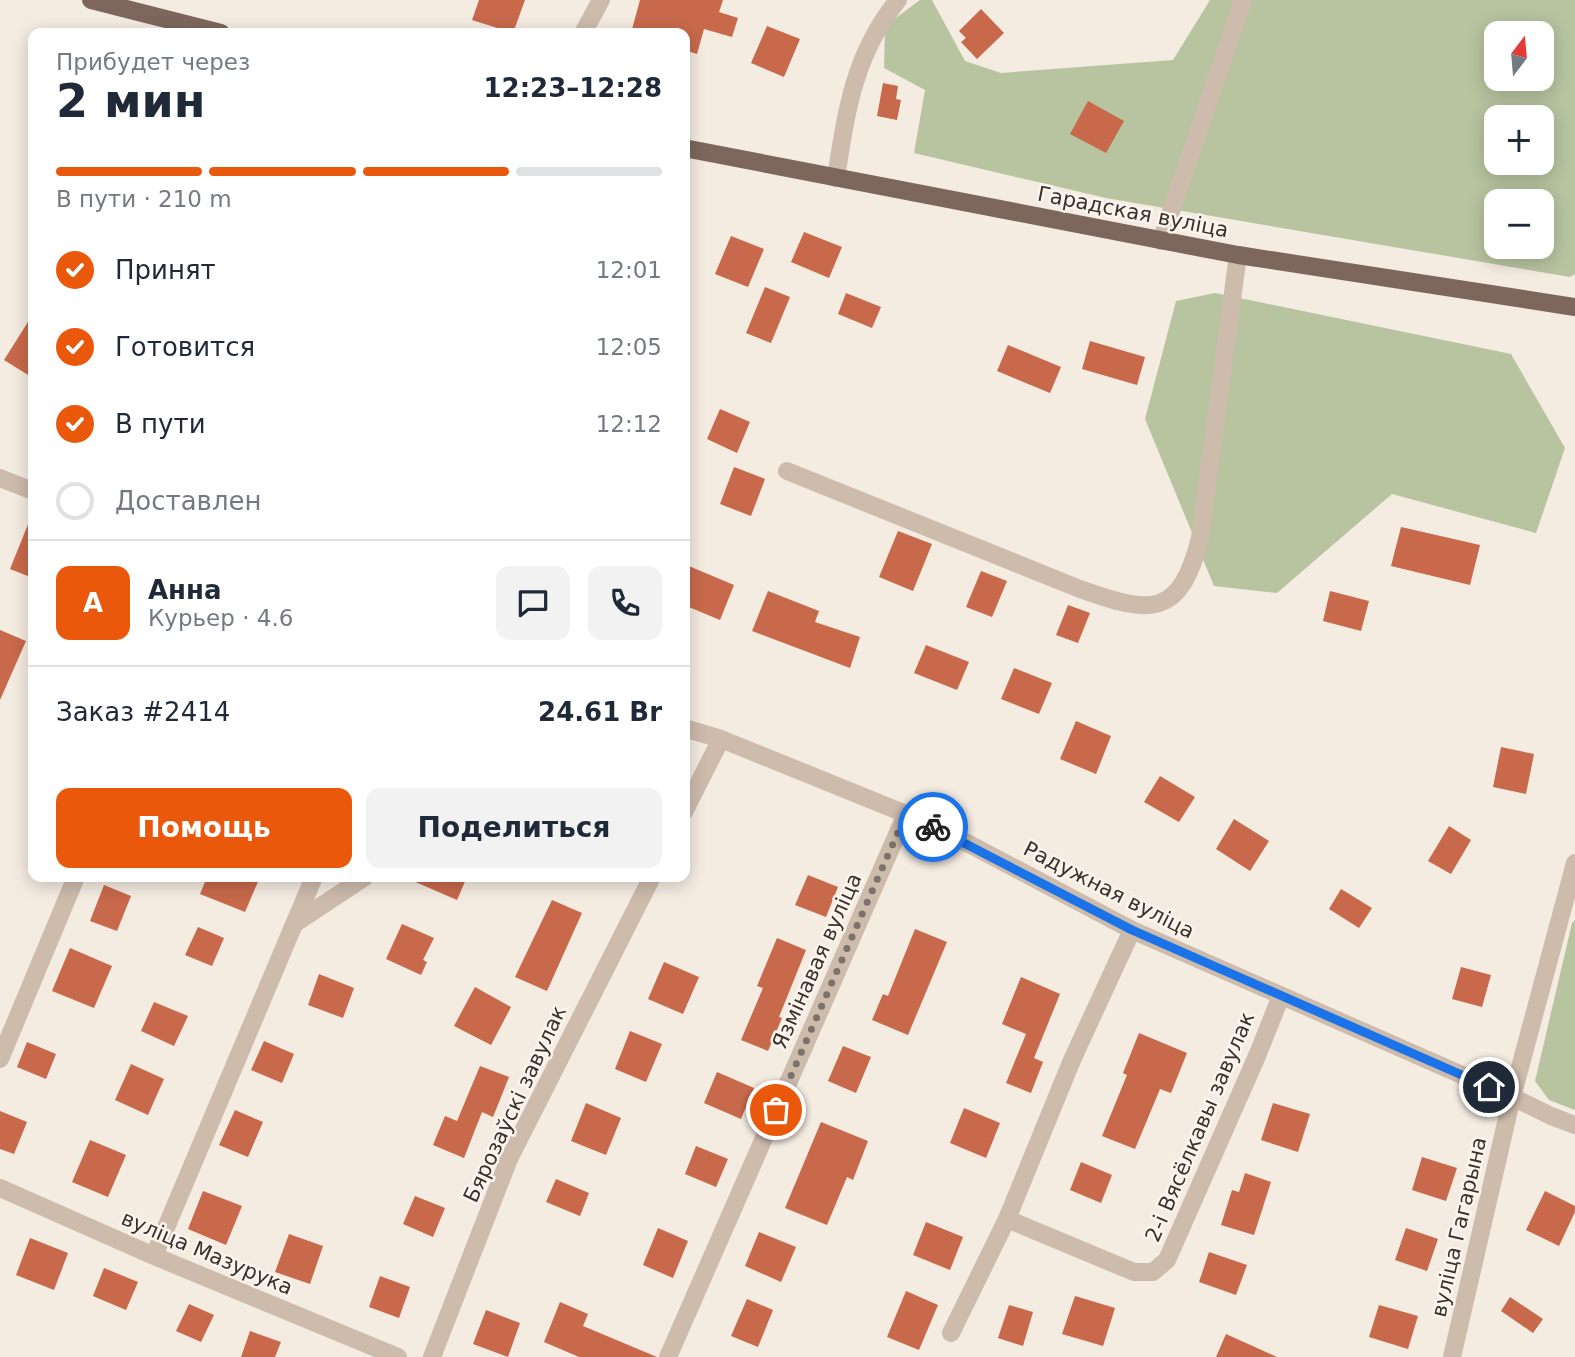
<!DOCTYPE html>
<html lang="ru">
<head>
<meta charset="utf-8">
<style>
	:root { --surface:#fff; --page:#f2f2f3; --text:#1f2937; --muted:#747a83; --line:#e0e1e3; --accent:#ea580c }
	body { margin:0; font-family:"DejaVu Sans",sans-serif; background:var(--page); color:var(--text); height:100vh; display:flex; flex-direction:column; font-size:26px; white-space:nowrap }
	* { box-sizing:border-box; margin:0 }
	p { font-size:23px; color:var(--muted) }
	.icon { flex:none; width:38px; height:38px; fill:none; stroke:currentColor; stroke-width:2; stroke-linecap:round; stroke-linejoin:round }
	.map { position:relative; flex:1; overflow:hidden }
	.details { position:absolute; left:28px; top:28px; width:662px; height:854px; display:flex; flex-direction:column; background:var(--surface); border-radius:14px; box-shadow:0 4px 18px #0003 }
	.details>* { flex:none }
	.needle { width:46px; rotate:16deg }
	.tools { position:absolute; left:1484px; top:21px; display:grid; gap:14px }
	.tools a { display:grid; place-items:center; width:70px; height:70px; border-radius:14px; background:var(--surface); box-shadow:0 4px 18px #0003; font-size:35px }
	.pin { position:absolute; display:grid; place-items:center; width:60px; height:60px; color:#fff; margin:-30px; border:4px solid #fff; border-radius:50%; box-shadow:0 2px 7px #0007 }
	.courier { position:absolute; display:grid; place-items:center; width:70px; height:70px; margin:-35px; border:5px solid #1a73e8; border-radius:50%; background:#fff; color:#222; box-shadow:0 2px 9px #0007 }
	.headline em { font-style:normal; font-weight:800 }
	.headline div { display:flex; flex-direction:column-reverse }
	.headline { display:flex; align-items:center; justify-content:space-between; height:119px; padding:0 28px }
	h1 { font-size:46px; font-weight:800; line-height:52px }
	.bar { display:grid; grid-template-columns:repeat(4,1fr); gap:10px 7px; align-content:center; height:84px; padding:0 28px }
	.bar i { height:9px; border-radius:5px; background:var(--line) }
	.bar .current { background:var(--accent) }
	.bar p { grid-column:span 4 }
	.line { display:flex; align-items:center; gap:18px; padding:0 28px; border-top:2px solid var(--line) }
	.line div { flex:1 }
	.round { display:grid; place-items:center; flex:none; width:74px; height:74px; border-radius:14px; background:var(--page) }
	ol { padding:0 28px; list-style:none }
	li { display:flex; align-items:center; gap:21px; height:77px }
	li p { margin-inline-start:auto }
	li .icon { padding:7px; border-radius:50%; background:var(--accent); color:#fff; stroke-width:4 }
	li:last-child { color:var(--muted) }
	li i { width:38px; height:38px; border:4px solid var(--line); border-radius:50% }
	.primary-button { display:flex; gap:14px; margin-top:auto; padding:14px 28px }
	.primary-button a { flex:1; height:80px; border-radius:14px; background:var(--accent); color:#fff; font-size:28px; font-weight:800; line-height:80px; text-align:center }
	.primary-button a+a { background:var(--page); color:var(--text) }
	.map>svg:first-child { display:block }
	.green { fill:#b8c4a0; fill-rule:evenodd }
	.building { fill:#c8694b }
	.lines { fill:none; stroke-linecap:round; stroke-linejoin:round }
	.minor { stroke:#cdbbac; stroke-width:18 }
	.major { stroke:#7d675c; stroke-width:18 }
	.done { stroke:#7c716b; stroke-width:7; stroke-dasharray:0 12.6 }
	.route { stroke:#1a73e8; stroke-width:9 }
	.labels { text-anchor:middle; stroke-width:5; stroke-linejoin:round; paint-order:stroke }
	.street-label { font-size:21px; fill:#3b302b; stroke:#fbf5ee }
</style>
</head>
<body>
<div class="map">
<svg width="1575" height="1357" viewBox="0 0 1575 1357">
	<rect width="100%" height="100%" fill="#f4ebe1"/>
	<path class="green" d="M920 0H932L965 61 1001 73 1173 60 1210 0H1575V274L1570 277 1106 198 914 153 925 90 884 68 885 26ZM1496 33H1542V79H1496ZM1496 117H1542V163H1496ZM1496 201H1542V247H1496Z
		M1215 293 1511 354 1565 448 1536 533 1392 494 1277 593 1214 586 1145 419 1176 301Z
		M1575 920V1110L1549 1100 1535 1081 1572 923Z"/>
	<path class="building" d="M479 0H525L513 33 472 20Z
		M640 0H723L719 12 738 18 732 37 704 29 697 54 684 50V33H631Z
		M981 9 1004 33 977 59 961 42 966 38 959 31Z
		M767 26 800 39 784 77 751 63Z
		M883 83 898 86 896 99 901 100 897 120 877 116Z
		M1088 101 1124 121 1106 153 1070 134Z
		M804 232 842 247 829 278 791 262Z
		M731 236 764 249 748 287 715 274Z
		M765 287 790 297 771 343 746 333Z
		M846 293 881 307 872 328 838 314Z
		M33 314V378L4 360Z
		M1090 341 1145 357 1137 385 1082 369Z
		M1008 345 1061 367 1050 393 997 371Z
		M720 409 750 422 737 453 707 439Z
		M734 467 765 479 751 516 720 504Z
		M33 512V578L10 569Z
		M1401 527 1480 545 1470 585 1391 566Z
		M898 531 932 544 913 591 879 577Z
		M684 564 734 585 720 620 684 605Z
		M981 571 1007 581 992 617 966 607Z
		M768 591 819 611 815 622 860 637 850 668 752 631Z
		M1330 591 1369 601 1361 631 1323 621Z
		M1068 605 1090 613 1078 643 1056 635Z
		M0 630 26 641 0 700Z
		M926 645 969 662 957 690 914 673Z
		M1014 668 1052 683 1039 714 1001 699Z
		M1076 721 1111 736 1096 774 1060 759Z
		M1501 747 1534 754 1526 794 1493 787Z
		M1160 776 1195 797 1179 822 1144 802Z
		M1234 819 1269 841 1250 871 1216 849Z
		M1449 826 1471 840 1451 874 1428 861Z
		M808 875 838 887 826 917 795 905Z
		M207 877H260L245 912 200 894Z
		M404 877H467L457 900Z
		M104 885 131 896 117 931 90 921Z
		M1341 889 1372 908 1359 928 1329 909Z
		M552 900 582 913 547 991 515 977Z
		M402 924 434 938 423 960 427 962 421 975 386 959Z
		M198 927 224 938 212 966 185 955Z
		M915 929 947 942 908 1035 872 1020 883 994 888 996Z
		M777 938 806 950 779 1017 782 1018 768 1051 741 1040 763 988 757 986Z
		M70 948 112 966 94 1008 52 991Z
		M664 962 699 977 683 1014 648 999Z
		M1461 967 1491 975 1482 1007 1452 999Z
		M319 974 354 988 343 1018 308 1005Z
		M1021 977 1060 994 1034 1058 1043 1062 1031 1093 1006 1083 1026 1034 1002 1024Z
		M475 987 511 1007 491 1045 454 1026Z
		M154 1002 188 1016 174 1046 141 1031Z
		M630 1031 662 1044 646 1082 615 1069Z
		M1139 1033 1187 1053 1171 1093 1160 1089 1135 1149 1102 1136 1127 1075 1123 1073Z
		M264 1041 294 1054 282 1083 251 1070Z
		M27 1042 56 1054 46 1079 17 1067Z
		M843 1046 871 1057 856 1093 828 1081Z
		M131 1064 164 1079 148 1115 115 1100Z
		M480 1066 509 1077 493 1117 482 1112 464 1158 433 1145 445 1116 457 1121Z
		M717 1072 754 1088 741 1119 704 1103Z
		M586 1103 621 1118 606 1155 571 1141Z
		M1273 1103 1310 1114 1298 1152 1261 1140Z
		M964 1108 1000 1123 986 1158 950 1143Z
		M235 1110 263 1122 248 1157 219 1145Z
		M0 1111 27 1122 14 1154 0 1149Z
		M821 1122 868 1141 853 1180 847 1177 827 1225 785 1208Z
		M90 1140 126 1155 108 1197 72 1182Z
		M696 1146 728 1159 716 1187 685 1174Z
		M1422 1157 1457 1168 1446 1201 1412 1190Z
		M1081 1162 1112 1175 1101 1203 1070 1190Z
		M1245 1173 1271 1182 1254 1235 1221 1225 1232 1190 1239 1192Z
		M556 1179 589 1193 580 1216 546 1202Z
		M203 1191 242 1206 226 1245 188 1229Z
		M1545 1191 1575 1206V1212L1559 1246 1526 1230Z
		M415 1196 445 1208 433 1237 403 1224Z
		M926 1222 963 1237 950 1270 913 1255Z
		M658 1228 688 1241 673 1278 643 1265Z
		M1406 1228 1438 1239 1427 1271 1395 1260Z
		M759 1232 796 1247 781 1282 745 1266Z
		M289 1234 323 1246 310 1284 275 1272Z
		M30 1238 68 1253 54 1290 16 1275Z
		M1209 1252 1247 1265 1236 1295 1199 1282Z
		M104 1268 138 1282 126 1310 93 1296Z
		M380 1276 410 1287 399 1318 369 1307Z
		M906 1291 938 1305 919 1350 887 1337Z
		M1075 1296 1115 1308 1103 1346 1062 1334Z
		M1510 1297 1543 1319 1533 1333 1501 1311Z
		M747 1299 773 1310 758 1347 731 1336Z
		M560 1302 588 1314 583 1326 657 1357H579L544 1342Z
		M189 1304 214 1315 201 1342 176 1331Z
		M1009 1305 1033 1312 1023 1346 998 1338Z
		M1379 1305 1418 1316 1408 1349 1369 1337Z
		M486 1310 520 1323 508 1357 473 1344Z
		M250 1331 281 1342 275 1357H241Z
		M1226 1334 1277 1357H1216Z"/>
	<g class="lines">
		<path class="minor" d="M583 33 601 0
			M836 178C846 112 854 54 898 0
			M1161 241 1243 0
			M787 471 1080 589C1150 614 1180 619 1200 538L1238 255
			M0 478 33 491
			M684 728 721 739 906 814 969 844 1132 930 1512 1097 1551 1116 1575 1125
			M684 812 721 739
			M294 924 365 877
			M0 1059 76 877
			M0 1188 154 1256 398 1357
			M1007 1219 1134 1272H1153L1167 1260 1257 1056 1281 996
			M154 1256 314 877
			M951 1333 1007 1219 1072 1060 1132 930
			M432 1357 509 1159 652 877
			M668 1357 906 814
			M1452 1357 1512 1097 1575 863"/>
		<path class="major" d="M91 0 221 33
			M684 148 1238 255 1575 307"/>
	</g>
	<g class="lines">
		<path class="done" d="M776 1110 906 814 933 827"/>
		<path class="route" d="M933 827 1132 930 1489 1087"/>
	</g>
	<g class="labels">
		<g class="street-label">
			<text transform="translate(1133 212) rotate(11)" y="7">Гарадская вуліца</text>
			<text transform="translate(1109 890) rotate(27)" y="7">Радужная вуліца</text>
			<text transform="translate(817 961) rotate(-66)" y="7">Язмінавая вуліца</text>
			<text transform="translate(515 1104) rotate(-65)" y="7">Бярозаўскі завулак</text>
			<text transform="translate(1200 1127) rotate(-67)" y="7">2-і Вясёлкавы завулак</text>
			<text transform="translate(1459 1227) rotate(-77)" y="7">вуліца Гагарына</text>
			<text transform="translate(207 1253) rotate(23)" y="7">вуліца Мазурука</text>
		</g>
	</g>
</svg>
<div class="tools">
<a><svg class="needle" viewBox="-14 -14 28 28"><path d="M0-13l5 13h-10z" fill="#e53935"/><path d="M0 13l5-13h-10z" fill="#747a83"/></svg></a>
<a>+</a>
<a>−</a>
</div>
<div class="pin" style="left:776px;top:1110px;background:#ea580c"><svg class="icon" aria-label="bag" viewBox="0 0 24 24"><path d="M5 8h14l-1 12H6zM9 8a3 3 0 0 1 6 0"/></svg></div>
<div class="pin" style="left:1489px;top:1087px;background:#1f2937"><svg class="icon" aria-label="home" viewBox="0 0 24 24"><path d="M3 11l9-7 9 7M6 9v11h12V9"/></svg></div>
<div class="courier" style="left:933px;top:827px"><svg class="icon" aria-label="bike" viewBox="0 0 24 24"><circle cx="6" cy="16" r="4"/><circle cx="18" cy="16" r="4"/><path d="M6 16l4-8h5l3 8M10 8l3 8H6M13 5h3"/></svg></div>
<section class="details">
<div class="headline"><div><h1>2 мин</h1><p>Прибудет через</p></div><em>12:23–12:28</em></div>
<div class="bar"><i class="current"></i><i class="current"></i><i class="current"></i><i></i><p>В пути · 210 m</p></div>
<ol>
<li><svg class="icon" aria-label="check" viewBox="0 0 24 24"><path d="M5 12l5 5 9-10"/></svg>Принят<p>12:01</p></li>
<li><svg class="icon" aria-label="check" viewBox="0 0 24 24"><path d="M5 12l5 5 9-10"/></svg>Готовится<p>12:05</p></li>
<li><svg class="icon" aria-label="check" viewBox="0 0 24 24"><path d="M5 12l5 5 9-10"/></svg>В пути<p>12:12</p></li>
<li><i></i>Доставлен</li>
</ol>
<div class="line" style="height:126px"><b class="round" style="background:var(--accent);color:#fff">А</b><div><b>Анна</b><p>Курьер · 4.6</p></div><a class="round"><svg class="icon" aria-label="chat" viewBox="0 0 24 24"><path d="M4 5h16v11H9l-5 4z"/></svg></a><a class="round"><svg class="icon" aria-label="phone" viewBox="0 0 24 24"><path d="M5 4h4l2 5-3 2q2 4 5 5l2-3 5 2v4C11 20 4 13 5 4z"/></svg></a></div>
<div class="line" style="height:91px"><div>Заказ #2414</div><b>24.61 Br</b></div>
<div class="primary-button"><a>Помощь</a><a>Поделиться</a></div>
</section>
</div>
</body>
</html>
